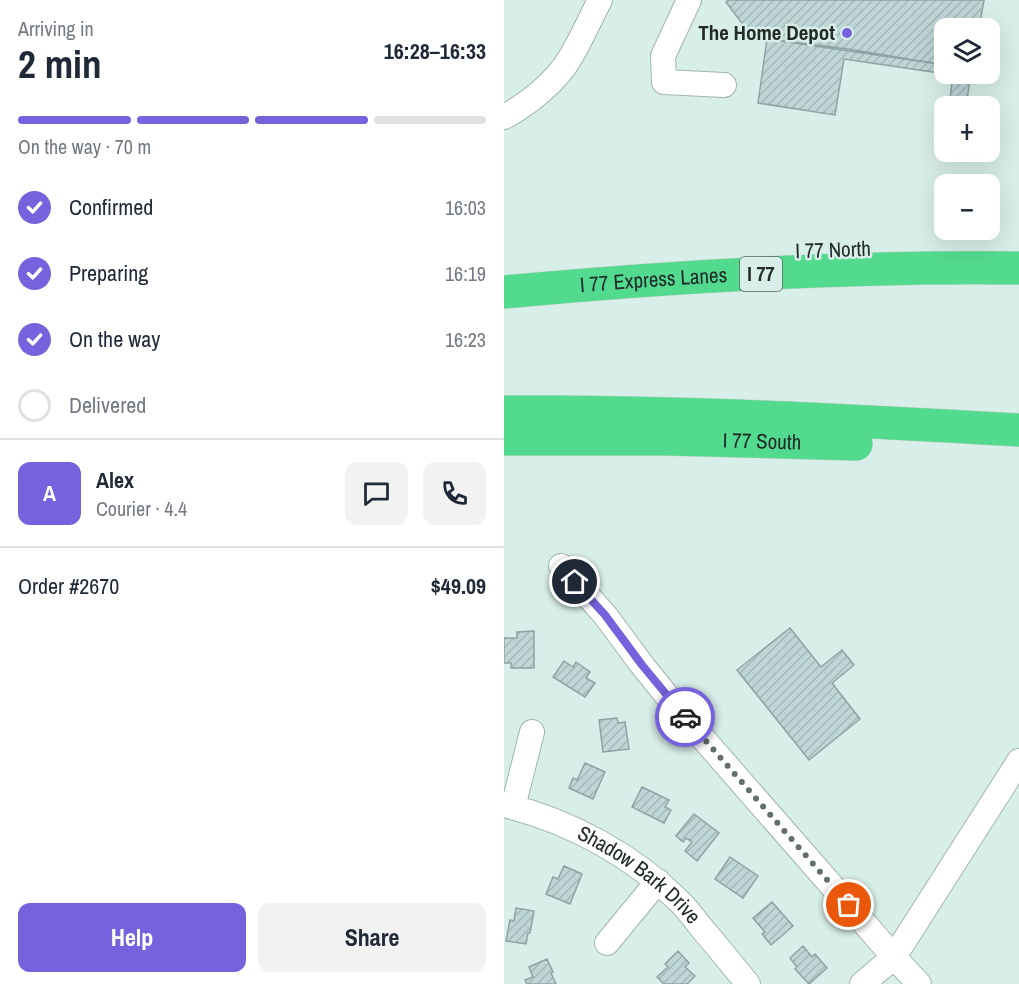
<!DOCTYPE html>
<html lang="en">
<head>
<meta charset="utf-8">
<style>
	:root { --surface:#fff; --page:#f2f2f3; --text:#1f2937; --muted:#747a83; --line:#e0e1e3; --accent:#7662dd }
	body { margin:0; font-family:"Archivo Narrow",sans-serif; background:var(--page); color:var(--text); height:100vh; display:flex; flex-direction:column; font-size:22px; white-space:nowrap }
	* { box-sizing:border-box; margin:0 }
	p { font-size:20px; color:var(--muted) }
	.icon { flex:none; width:33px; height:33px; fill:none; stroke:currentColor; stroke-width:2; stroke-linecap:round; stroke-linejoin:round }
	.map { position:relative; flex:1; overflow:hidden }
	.drawer { display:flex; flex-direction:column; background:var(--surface); width:504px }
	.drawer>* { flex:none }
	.buttons { position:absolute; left:430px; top:18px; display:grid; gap:12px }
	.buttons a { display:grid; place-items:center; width:66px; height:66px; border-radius:12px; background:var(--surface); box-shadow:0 6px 24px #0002; font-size:30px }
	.pin { position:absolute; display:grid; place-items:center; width:51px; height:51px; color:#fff; margin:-26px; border:3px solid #fff; border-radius:50%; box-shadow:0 2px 6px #0007 }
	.courier { position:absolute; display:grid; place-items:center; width:60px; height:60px; margin:-30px; border:4px solid #7662dd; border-radius:50%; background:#fff; color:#222; box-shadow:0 2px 8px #0007 }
	.overview em { font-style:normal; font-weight:800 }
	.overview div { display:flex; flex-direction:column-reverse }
	.overview { display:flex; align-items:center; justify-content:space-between; height:102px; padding:0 18px }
	h1 { font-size:39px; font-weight:800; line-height:45px }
	.bar { display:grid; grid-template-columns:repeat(4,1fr); gap:9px 6px; align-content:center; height:72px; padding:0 18px }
	.bar i { height:8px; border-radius:4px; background:var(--line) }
	.bar .on { background:var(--accent) }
	.bar p { grid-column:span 4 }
	.line { display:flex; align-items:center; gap:15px; padding:0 18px; border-top:2px solid var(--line) }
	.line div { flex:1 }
	.round { display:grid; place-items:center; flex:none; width:63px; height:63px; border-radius:12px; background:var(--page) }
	ol { padding:0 18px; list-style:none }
	li { display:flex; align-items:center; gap:18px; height:66px }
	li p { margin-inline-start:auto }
	li .icon { padding:6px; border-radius:50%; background:var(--accent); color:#fff; stroke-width:4 }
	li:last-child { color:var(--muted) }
	li i { width:33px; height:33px; border:3px solid var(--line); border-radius:50% }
	.cta { display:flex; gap:12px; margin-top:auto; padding:12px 18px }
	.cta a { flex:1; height:69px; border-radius:12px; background:var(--accent); color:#fff; font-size:24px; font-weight:800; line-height:69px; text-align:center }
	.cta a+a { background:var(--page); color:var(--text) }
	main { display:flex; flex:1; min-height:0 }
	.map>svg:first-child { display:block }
	.building { fill:url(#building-hatch); stroke:#8da3a4; stroke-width:1.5 }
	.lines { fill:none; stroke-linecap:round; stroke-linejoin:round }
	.minor-casing { stroke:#a0b5af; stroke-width:26 }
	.highway-casing { stroke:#cfd0d0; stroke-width:34 }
	.minor { stroke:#fff; stroke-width:24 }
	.highway { stroke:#52db8e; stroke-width:33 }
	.done { stroke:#626f6c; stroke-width:6; stroke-dasharray:0 10.8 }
	.route { stroke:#7662dd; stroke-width:8 }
	.poi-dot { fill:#7662dd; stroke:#d8eee8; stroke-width:2 }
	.labels { text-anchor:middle; stroke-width:5; stroke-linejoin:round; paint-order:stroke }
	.shield { fill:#d8eee8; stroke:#596662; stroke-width:1.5 }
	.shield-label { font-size:20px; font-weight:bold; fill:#232b29 }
	.poi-label { font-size:21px; font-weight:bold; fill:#232b29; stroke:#d8eee8; text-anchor:end }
	.street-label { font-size:21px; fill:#232b29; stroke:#d8eee8 }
</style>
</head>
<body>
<main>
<section class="drawer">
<div class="overview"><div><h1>2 min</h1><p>Arriving in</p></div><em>16:28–16:33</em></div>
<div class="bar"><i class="on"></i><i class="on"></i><i class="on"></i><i></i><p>On the way · 70 m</p></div>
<ol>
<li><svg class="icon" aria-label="check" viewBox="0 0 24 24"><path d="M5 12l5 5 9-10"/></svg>Confirmed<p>16:03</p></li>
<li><svg class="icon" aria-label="check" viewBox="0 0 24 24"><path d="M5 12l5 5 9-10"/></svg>Preparing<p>16:19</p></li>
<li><svg class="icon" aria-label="check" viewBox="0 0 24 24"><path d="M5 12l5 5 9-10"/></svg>On the way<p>16:23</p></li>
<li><i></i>Delivered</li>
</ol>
<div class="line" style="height:108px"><b class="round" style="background:var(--accent);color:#fff">A</b><div><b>Alex</b><p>Courier · 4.4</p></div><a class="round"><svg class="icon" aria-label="chat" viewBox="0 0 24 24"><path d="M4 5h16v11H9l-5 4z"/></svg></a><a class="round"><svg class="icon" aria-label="phone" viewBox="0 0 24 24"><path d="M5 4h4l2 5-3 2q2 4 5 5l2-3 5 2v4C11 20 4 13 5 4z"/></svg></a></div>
<div class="line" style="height:78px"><div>Order #2670</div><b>$49.09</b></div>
<div class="cta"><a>Help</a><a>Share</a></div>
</section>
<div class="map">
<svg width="515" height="984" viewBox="0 0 515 984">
	<defs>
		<pattern id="building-hatch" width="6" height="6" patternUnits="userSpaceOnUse" patternTransform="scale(1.5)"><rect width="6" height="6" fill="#bfd6d7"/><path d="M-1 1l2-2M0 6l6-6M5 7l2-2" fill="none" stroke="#a4b8b9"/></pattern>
	</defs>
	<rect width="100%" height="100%" fill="#d8eee8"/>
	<path class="building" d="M225 0H480L475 28H441V65L344 49 248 37 222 2Z
		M263 39 441 65V74H467L462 106H445L449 75 340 59 331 115 254 103Z
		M286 628 317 667 338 650 350 665 328 683 356 719 305 760 233 670Z
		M30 631V668H7V663H0V638H13V632Z
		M60 661 69 667 72 662 86 672 82 678 91 683 81 697 49 677Z
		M113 718 114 723 121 722 125 749 99 752 95 720Z
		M81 763 101 772 89 799 65 788 69 778 73 780Z
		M138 787 165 800 161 807 167 810 160 823 128 807Z
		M190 814 215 833 193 861 181 851 188 842 182 838 179 842 172 836Z
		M226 857 254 876 239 898 211 879Z
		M60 866 78 874 66 904 42 894 49 877 54 879Z
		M268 902 289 926 267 945 258 934 261 932 249 918Z
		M12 908 30 911 26 933H24L22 944 2 941 6 920 10 921Z
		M299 946 308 957 311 954 323 968 305 984 291 969 293 967 286 958Z
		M174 951 185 963 181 967 191 976 183 984H160L153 977 164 967 161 964Z
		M43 959 49 972 47 973 52 984H23L21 980 29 977 25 967Z"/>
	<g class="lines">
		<defs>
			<g id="minor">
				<path d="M185 0 159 56 160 82 220 85"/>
				<path d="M0 117C23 105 53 81 66 58 77 40 86 19 96 0"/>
				<path d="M57 566 101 615 138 665 176 712 390 957 415 984"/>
				<path id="s1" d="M0 805C66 821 128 855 176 902 185 911 192 921 200 931 215 948 229 966 244 984"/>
				<path d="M9 807 28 732"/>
				<path d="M103 943 154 881"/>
				<path d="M358 984 390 957 515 761"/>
			</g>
			<g id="highway">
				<path id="s2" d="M0 292C171 276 343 266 515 268"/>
				<path d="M0 412C172 411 344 420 515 430"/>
				<path id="s3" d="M0 439H163L352 444"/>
			</g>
		</defs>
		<use href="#minor" class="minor-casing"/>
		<use href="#highway" class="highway-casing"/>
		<use href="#minor" class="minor"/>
		<use href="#highway" class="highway"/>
	</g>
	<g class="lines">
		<path class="done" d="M181 717 345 905"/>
		<path class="route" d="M71 582 101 615 138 665 181 717"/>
	</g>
	<circle class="poi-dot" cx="343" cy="33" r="6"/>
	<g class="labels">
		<rect class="shield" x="236" y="257" width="42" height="34" rx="4.5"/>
		<g class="shield-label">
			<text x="257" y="281">I 77</text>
		</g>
		<g class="poi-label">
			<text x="331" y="40">The Home Depot</text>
		</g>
		<g class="street-label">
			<text transform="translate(329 250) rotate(-2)" y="7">I 77 North</text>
			<text dy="7" stroke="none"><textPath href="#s2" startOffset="150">I 77 Express Lanes</textPath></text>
			<text dy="7" stroke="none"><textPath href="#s3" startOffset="258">I 77 South</textPath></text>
			<text dy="7" stroke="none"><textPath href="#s1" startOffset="154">Shadow Bark Drive</textPath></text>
		</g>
	</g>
</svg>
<div class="buttons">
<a><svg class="icon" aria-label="layers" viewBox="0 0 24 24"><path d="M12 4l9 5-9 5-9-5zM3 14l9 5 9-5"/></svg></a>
<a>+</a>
<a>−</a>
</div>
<div class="pin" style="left:345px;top:905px;background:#ea580c"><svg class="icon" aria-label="bag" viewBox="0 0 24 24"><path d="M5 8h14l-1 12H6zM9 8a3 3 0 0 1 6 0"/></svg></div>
<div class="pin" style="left:71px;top:582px;background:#1f2937"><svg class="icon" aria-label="home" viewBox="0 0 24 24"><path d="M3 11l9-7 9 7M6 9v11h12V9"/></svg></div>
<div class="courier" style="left:181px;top:717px"><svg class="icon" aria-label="car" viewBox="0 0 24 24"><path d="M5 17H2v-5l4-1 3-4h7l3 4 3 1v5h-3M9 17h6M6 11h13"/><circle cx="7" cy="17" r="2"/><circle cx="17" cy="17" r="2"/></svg></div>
</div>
</main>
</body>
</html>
